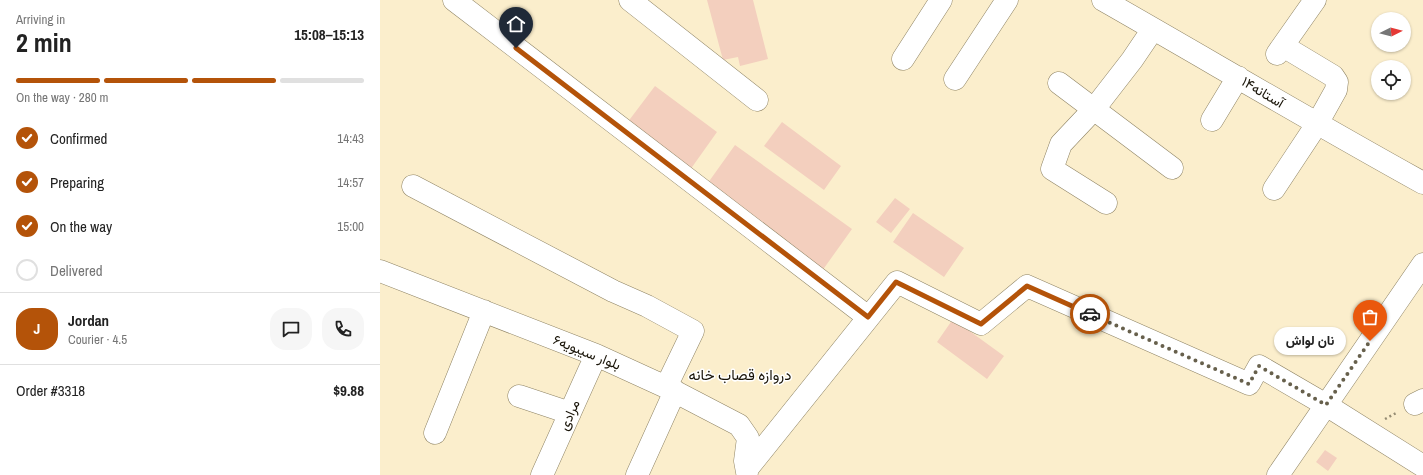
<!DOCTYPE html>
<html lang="en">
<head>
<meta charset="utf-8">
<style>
	:root { --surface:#fff; --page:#f6f6f6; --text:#222; --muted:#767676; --line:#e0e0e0; --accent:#b45309 }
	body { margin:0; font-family:"Archivo Narrow",Vazirmatn,sans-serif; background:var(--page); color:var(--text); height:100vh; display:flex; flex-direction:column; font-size:15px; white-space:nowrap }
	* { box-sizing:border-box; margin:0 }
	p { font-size:13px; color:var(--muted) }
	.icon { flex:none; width:22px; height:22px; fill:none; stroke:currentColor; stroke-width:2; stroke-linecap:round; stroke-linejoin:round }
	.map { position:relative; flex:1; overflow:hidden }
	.sheet { display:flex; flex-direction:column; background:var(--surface); width:380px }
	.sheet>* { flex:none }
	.needle { width:26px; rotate:84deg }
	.tools { position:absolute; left:991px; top:12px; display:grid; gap:8px }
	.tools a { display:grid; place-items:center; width:40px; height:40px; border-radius:50%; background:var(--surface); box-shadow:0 1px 3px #0004; font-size:20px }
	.pin { position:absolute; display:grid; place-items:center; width:34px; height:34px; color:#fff; margin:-41px -17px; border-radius:50% 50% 50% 0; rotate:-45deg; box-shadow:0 0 4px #0007 }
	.pin .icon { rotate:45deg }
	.courier { position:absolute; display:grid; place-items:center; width:40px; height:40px; margin:-20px; border:3px solid #b45309; border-radius:50%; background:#fff; color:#222; box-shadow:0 1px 5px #0007 }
	.bubble { position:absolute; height:28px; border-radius:14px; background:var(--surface); box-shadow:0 1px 3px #0004; font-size:13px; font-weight:800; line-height:28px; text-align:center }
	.headline em { font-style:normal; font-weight:800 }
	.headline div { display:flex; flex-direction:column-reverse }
	.headline { display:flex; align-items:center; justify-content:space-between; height:68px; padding:0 16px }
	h1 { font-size:26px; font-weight:800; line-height:30px }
	.bar { display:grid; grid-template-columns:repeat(4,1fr); gap:6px 4px; align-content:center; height:48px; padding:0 16px }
	.bar i { height:5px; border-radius:3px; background:var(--line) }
	.bar .on { background:var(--accent) }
	.bar p { grid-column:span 4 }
	.line { display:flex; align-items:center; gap:10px; padding:0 16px; border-top:1px solid var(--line) }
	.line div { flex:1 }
	.round { display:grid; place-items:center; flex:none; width:42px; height:42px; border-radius:16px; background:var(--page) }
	ol { padding:0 16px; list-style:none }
	li { display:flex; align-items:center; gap:12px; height:44px }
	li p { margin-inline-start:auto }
	li .icon { padding:4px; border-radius:50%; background:var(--accent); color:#fff; stroke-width:4 }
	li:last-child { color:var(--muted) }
	li i { width:22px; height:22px; border:2px solid var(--line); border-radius:50% }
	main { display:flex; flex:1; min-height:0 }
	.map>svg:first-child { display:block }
	.building { fill:#f3cfbe }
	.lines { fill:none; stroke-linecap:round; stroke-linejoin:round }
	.minor-casing { stroke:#8e8364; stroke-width:23 }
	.path { stroke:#958c73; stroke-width:2.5; stroke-dasharray:2 3; stroke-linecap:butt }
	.minor { stroke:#fff; stroke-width:22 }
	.done { stroke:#67604c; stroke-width:4; stroke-dasharray:0 7.2 }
	.route { stroke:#b45309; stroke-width:5 }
	.labels { text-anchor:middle; stroke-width:3; stroke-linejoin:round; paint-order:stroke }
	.street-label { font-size:14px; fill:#181307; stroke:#fff }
	.neighbourhood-label { font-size:15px; fill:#181307; stroke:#fff }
</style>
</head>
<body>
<main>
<section class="sheet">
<div class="headline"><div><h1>2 min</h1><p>Arriving in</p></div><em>15:08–15:13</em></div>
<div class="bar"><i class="on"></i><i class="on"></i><i class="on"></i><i></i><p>On the way · 280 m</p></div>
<ol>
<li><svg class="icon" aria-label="check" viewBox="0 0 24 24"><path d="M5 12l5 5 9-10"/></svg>Confirmed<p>14:43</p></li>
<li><svg class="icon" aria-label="check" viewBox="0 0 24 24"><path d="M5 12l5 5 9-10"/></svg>Preparing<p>14:57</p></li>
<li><svg class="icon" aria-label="check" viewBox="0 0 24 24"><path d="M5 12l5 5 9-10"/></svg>On the way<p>15:00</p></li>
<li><i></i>Delivered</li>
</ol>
<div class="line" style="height:72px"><b class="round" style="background:var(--accent);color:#fff">J</b><div><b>Jordan</b><p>Courier · 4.5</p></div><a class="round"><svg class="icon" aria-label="chat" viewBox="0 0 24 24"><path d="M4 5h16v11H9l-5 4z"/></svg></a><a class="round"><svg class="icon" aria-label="phone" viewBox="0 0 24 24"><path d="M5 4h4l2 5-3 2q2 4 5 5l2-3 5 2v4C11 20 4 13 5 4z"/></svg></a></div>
<div class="line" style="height:52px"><div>Order #3318</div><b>$9.88</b></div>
</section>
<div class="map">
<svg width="1043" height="475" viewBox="0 0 1043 475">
	<rect width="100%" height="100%" fill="#fbeecc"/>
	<path class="building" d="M327 0H373L388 59 360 66 358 57 343 60Z
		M275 86 337 132 310 170 247 123Z
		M402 122 461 166 444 190 384 146Z
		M355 145 472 229 442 271 325 187Z
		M515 198 530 209 511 233 496 222Z
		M533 213 584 248 564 277 513 242Z
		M573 319 624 356 607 379 557 342Z
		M945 450 957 458 948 471 936 462Z"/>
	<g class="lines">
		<defs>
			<path id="minor" d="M74 0 488 317
				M250 0 377 100
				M723 0C830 61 936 124 1043 183
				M897 54 935 0
				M523 59 561 0
				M575 79 627 0
				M679 83 792 168
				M832 120 858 77
				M33 186 233 291 267 306 313 331 286 387
				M894 189 937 124 956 90 957 82 953 76 903 46
				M726 203 672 169 681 144 714 109 752 60 773 29
				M0 271 216 355 286 387 359 425 368 438 365 461 367 472
				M139 396 190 413
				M1035 404 1043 400
				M55 433 104 311
				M367 469 517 282 601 324 647 286 869 384 879 366 946 405 1043 466
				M162 475 216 355
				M257 475 295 391
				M898 475 1043 264"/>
		</defs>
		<use href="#minor" class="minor-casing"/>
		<path class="path" d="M1005 419 1018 412"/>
		<use href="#minor" class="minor"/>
	</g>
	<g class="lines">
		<path class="done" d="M710 314 869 384 879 366 946 405 990 341"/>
		<path class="route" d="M136 48 488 317 516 282 601 324 647 286 710 314"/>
	</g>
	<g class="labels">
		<g class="street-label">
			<text transform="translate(883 92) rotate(31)" y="5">آستانه۱۴</text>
			<text transform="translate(207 352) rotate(22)" y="5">۶بلوار سیبویه</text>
			<text transform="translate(189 415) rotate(-66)" y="5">مرادی</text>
		</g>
		<g class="neighbourhood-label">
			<text x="360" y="380">دروازه قصاب خانه</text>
		</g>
	</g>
</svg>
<div class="tools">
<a><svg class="needle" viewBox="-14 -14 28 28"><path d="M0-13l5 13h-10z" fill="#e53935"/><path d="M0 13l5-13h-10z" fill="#767676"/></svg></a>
<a><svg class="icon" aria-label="locate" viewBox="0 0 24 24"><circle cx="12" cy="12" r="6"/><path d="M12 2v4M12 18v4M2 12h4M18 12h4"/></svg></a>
</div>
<div class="pin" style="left:990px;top:341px;background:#ea580c"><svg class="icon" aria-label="bag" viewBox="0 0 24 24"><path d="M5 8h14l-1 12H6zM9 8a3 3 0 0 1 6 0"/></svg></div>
<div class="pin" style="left:136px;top:48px;background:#1f2937"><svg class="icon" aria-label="home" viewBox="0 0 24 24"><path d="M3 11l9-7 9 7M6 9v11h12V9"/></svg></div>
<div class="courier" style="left:710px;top:314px"><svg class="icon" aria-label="car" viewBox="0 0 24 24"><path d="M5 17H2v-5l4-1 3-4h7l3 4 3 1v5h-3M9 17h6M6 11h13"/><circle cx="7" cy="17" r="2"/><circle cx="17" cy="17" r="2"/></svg></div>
<div class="bubble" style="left:894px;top:327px;width:72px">نان لواش</div>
</div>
</main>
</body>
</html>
